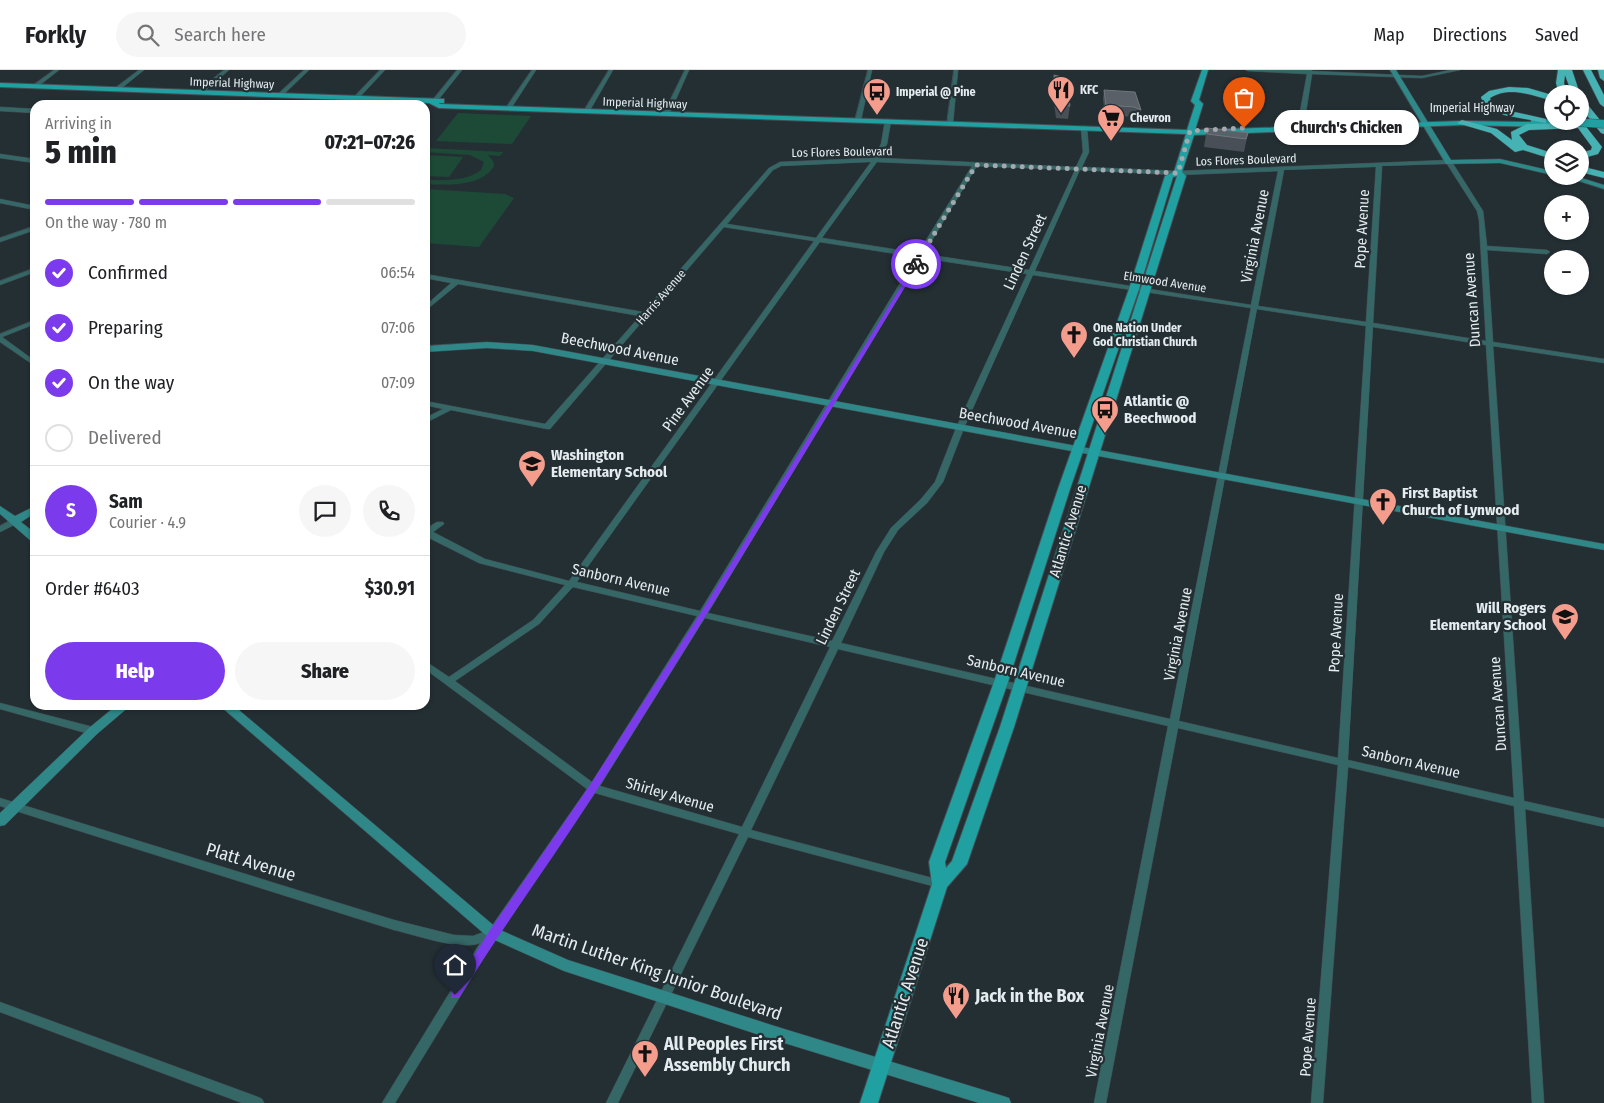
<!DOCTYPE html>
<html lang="en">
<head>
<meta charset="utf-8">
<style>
	:root { --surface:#fff; --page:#f6f6f6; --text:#202124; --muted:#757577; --line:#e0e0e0; --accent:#7c3aed }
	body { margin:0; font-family:"Fira Sans Condensed",sans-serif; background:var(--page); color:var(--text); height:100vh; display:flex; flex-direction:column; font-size:19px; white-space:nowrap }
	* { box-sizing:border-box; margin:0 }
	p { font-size:16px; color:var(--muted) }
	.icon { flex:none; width:28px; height:28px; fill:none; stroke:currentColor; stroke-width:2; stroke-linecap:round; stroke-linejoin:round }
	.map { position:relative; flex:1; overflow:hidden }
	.panel { position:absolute; left:30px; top:30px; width:400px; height:610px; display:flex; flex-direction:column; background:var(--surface); border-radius:15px; box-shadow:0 1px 4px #0004 }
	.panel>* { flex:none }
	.controls { position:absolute; left:1544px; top:15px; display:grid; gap:10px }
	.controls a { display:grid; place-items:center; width:45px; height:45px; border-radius:50%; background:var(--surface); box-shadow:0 1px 4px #0004; font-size:25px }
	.pin { position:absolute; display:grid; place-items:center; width:42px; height:42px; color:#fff; margin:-51px -21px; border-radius:50% 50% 50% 0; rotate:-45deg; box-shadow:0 0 5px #0007 }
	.pin .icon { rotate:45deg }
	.courier { position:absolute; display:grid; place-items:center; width:50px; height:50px; margin:-25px; border:4px solid #7c3aed; border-radius:50%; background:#fff; color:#222; box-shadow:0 1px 6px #0007 }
	.bubble { position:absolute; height:35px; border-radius:18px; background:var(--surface); box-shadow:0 1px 4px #0004; font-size:16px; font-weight:800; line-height:35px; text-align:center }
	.head em { font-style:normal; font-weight:800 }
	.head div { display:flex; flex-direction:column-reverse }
	.head { display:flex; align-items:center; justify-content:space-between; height:85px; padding:0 15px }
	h1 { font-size:32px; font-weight:800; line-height:38px }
	.bar { display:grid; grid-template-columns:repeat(4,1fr); gap:8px 5px; align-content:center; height:60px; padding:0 15px }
	.bar i { height:6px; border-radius:4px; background:var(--line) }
	.bar .active { background:var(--accent) }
	.bar p { grid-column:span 4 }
	.line { display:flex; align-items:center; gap:12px; padding:0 15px; border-top:1px solid var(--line) }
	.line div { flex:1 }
	.round { display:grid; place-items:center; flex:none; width:52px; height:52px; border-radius:26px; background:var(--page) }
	ol { padding:0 15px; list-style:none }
	li { display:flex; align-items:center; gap:15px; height:55px }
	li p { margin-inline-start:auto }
	li .icon { padding:5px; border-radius:50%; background:var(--accent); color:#fff; stroke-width:4 }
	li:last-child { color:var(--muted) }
	li i { width:28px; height:28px; border:2px solid var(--line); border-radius:50% }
	.primary-button { display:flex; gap:10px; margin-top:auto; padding:10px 15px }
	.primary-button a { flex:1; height:58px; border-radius:30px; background:var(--accent); color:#fff; font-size:20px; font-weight:800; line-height:58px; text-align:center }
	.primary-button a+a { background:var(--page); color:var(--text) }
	header { display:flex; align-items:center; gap:30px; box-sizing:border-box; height:70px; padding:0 25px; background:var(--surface); border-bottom:1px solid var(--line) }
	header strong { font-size:24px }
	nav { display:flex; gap:28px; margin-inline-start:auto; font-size:18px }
	.search { width:350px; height:45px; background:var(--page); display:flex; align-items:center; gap:12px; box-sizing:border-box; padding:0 18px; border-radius:28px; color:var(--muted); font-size:19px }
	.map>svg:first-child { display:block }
	.green { fill:#1d4a37 }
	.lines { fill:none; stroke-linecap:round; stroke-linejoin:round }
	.street-casing { stroke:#434d52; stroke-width:1 }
	.secondary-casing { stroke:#434d52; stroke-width:1 }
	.primary-casing { stroke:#434d52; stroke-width:2 }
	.highway-casing { stroke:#434d52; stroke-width:1 }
	.street { fill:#356767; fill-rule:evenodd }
	.secondary { fill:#2f8788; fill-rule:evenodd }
	.primary { fill:#21a0a1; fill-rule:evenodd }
	.highway { fill:#47b2b3; fill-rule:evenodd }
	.primary-bridge-casing { stroke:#434d52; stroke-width:9; stroke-linecap:butt }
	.primary-bridge { stroke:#21a0a1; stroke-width:8 }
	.wall { fill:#494f56 }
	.building { fill:#5a6067; stroke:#6f767c }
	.route { fill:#7c3aed }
	.done { stroke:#a1aaae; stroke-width:5; stroke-dasharray:0 9 }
	.labels { text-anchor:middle; stroke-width:4.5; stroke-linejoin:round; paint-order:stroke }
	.far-street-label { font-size:12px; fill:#e5ecef; stroke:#242f34 }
	.far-poi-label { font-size:12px; font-weight:bold; fill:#e5ecef; stroke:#242f34; text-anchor:start }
	.street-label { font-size:15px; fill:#e5ecef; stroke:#242f34 }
	.poi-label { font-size:15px; font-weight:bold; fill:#e5ecef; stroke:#242f34; text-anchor:start }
	.near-street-label { font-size:18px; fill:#e5ecef; stroke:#242f34 }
	.near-poi-label { font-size:18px; font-weight:bold; fill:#e5ecef; stroke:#242f34; text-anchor:start }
</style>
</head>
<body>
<header>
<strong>Forkly</strong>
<div class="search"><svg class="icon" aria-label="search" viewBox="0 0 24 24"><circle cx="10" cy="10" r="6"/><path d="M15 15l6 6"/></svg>Search here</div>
<nav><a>Map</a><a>Directions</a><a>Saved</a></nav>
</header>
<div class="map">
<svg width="1604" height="1033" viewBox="0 0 1604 1033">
	<rect width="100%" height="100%" fill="#242f34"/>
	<path class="green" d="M458 43 531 46 512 74 436 71Z
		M425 78 503 82 500 86 488 85 493 91 494 96C482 117 446 115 425 114V110C444 110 465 112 481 100L484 92 470 85 425 82Z
		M425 85 463 87 449 107 425 106Z
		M425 119 505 124 514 128 479 177 425 173Z"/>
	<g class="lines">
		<defs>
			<path id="street" d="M54 0H59L36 18H32V16Z
				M139 0H144L118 21H114V19Z
				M224 0H229L201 24H197V22Z
				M304 0H309L281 27H277V25Z
				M380 0H385L357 30H353V28Z
				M457 0H462L435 34H431V32Z
				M532 0H536L510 40H506L505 39Z
				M609 0H613L589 42 584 43 583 42Z
				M685 0H689L669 45 664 46 663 45Z
				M868 0H872L861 50 858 52 855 50Z
				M954 0H958L953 53 950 55 947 53Z
				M1246 0H1312V1L1422 6 1450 0H1460L1422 8 1312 4 1306 42 1308 60 1305 62 1302 60 1300 42 1307 4 1248 1Z
				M0 37 35 39V43L0 41Z
				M888 49 891 51 887 74 879 88 1076 97 1083 82 1081 58 1084 56 1087 58 1089 82 1082 97 1178 101 1449 90 1452 92 1483 141 1487 176 1547 180 1550 182 1547 184 1487 180 1493 272 1604 289V293L1493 276 1524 731 1604 749V757L1525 739 1544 1033H1532L1514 736 1348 697 1323 1033H1311L1338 695 1178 658 1106 1033H1094L1168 656 838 579 751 760 940 810 944 811 945 814 944 817 940 818 748 767 618 1033H606L739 764 595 723 497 866 395 1033H382L480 873C460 881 416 865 394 860L0 736V728L394 850 454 865 473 866 489 860 587 719 425 599V591L449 607 533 550 565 515 479 493 425 466V459L437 452H443L444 454 433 462 485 489 569 511 814 171 724 157 649 244 648 246 646 247 550 359H547L451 340 425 353V348L443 339 425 335V331L545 354 640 246 458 214 425 241V236L451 213 425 208V204L643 242 769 98 780 92 873 88 881 74 885 51ZM871 92 816 168 727 154 773 100 781 96ZM877 92 972 96 918 183 822 168ZM1447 94 1477 141 1479 150 1486 271 1373 253 1382 96ZM977 96 1075 100 1029 200 924 184ZM1376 97 1366 252 1258 236 1284 100ZM1080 100 1178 105 1278 101 1251 235 1035 201ZM820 172 916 187 700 541 577 512ZM922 188 1027 204 956 358 935 412 921 429 891 458 876 482 832 571 708 543ZM1033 205 1251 238 1170 649 841 573 884 482 898 460 927 433 943 412 964 358ZM1257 239 1366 256 1338 688 1179 651ZM1373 257 1486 275 1514 728 1348 690ZM573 517 697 546 592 712 455 611 539 554ZM705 548 830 577 742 757 600 716Z
				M0 84 35 89V93L0 88Z
				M0 129 35 136V140L0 133Z
				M35 156V160L0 172V168Z
				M35 198V202L0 215V211Z
				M35 250V254L2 267 35 291V296L0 272V264Z
				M15 448 19 451 18 453 0 462V456Z
				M0 633 93 657 96 658 98 661 96 664 93 665 0 639Z
				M0 932 258 1027 262 1029 264 1033H242L0 942Z"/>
			<path id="secondary" d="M1390 0H1396L1451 90 1500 89 1552 101V105L1500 93 1446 94Z
				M1563 106H1575L1604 115V119Z
				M487 272 533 275 1604 474V480L533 281 487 278 425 282V276Z
				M0 436 15 446 35 436V443L21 452 35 463V472L31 471 0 444Z
				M117 635H131L97 664 5 755 0 756V743L89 658Z
				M219 635H233L498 859 568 890 781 958 1003 1026 1009 1028 1011 1033H979L781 972 564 901 488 867Z"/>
			<path id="primary" d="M1202 0H1208L1199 30 1203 34 1195 60 1462 51 1531 52V49H1534L1577 52 1573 54H1547V57H1544L1462 55 1194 65 1182 102 1186 106 1014 657 967 794 947 817 878 1033H860L932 814 929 792 994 612 1058 419 1129 219 1165 106 1174 102 1186 64 439 38 429 33 0 17V13L444 29V33H439L440 34 1187 60 1195 35 1191 31ZM1177 106 1000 657 952 791 946 798 945 792 1008 612 1070 419 1139 219 1173 107Z"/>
			<path id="highway" d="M1558 0H1572L1580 24V25L1572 24 1565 5 1564 13 1567 24H1559L1556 13Z
				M1583 0H1591L1604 25V37L1600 34Z
				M1598 0H1604V11L1600 8Z
				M1509 17 1528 18 1552 25V31C1532 25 1509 16 1490 28L1491 32 1510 41 1546 49V53L1504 45 1483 33 1481 27 1489 21Z
				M1580 28 1583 29 1604 55V64L1601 63 1580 37Z
				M1580 49 1602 77 1598 84 1580 89V83L1591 80 1592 77 1578 58 1529 60 1519 65 1527 75 1552 83V89L1523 80 1515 82 1491 63 1457 53 1462 50 1497 59 1512 70 1511 62 1527 54 1575 53 1574 51H1580Z
				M1580 96 1604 102V108L1580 102Z"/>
		</defs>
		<use href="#street" class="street-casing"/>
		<use href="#secondary" class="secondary-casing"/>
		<use href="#primary" class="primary-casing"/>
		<use href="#highway" class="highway-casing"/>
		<use href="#street" class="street"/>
		<use href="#secondary" class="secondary"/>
		<use href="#primary" class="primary"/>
		<use href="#highway" class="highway"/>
		<defs>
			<path id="primary-bridge" d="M1573 52 1604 54"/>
		</defs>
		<use href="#primary-bridge" class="primary-bridge-casing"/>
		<use href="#primary-bridge" class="primary-bridge"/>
	</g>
	<path class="wall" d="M1054 5 1070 36 1068 49 1056 48 1052 18Z
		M1104 20 1141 40 1139 50 1133 47 1105 45 1103 29Z
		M1207 58 1248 63 1244 82 1204 77Z"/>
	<path class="building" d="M1054 5 1066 8 1070 36 1057 35Z
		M1104 20 1135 22 1141 40 1134 37 1106 35Z
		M1207 58 1248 63 1246 69 1207 64Z"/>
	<path class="route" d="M916 192 919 194C813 369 708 545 598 718 553 789 503 856 459 928H451V922L490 860 590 715 700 544Z"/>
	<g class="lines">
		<path class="done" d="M916 194 976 95 1178 103 1190 61 1244 58"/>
	</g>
	<defs>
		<symbol id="restaurant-pin" viewBox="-11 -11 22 30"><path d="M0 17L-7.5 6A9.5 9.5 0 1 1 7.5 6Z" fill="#f49d8d" stroke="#242f34"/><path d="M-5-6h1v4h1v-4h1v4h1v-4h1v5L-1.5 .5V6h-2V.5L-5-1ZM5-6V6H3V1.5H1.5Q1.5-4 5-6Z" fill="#111"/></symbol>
		<symbol id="bus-pin" viewBox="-11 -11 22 30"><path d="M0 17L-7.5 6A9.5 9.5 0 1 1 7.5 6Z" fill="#f49d8d" stroke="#242f34"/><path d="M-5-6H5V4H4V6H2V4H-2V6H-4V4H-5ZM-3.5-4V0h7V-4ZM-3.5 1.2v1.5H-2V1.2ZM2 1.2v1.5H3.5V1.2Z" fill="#111"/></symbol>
		<symbol id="supermarket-pin" viewBox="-11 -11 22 30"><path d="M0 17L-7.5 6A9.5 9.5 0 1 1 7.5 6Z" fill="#f49d8d" stroke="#242f34"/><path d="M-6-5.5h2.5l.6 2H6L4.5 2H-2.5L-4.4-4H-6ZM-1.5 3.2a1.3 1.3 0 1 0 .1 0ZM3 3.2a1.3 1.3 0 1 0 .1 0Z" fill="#111"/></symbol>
		<symbol id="church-pin" viewBox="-11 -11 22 30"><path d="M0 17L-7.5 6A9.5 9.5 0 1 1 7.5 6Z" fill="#f49d8d" stroke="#242f34"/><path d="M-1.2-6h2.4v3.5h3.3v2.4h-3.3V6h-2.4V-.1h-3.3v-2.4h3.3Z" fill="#111"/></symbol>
		<symbol id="school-pin" viewBox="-11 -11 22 30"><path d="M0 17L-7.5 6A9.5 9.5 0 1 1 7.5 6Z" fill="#f49d8d" stroke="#242f34"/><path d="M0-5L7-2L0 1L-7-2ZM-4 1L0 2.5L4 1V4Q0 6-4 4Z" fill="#111"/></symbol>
	</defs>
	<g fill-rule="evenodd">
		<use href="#restaurant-pin" x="1045" y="4" width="32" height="43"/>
		<use href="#bus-pin" x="861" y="6" width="32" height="43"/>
		<use href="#supermarket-pin" x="1095" y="32" width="32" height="43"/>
		<use href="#church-pin" x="1058" y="249" width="32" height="43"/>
		<use href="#bus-pin" x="1089" y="324" width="32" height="43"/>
		<use href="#school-pin" x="516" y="378" width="32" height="43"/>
		<use href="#church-pin" x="1367" y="416" width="32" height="43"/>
		<use href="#school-pin" x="1549" y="531" width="32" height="43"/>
		<use href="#restaurant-pin" x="940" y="910" width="32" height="43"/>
		<use href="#church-pin" x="629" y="968" width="32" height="43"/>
	</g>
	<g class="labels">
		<g class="far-street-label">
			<text transform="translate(232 13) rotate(2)" y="4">Imperial Highway</text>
			<text transform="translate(645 33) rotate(2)" y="4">Imperial Highway</text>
			<text x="1472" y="42">Imperial Highway</text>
			<text transform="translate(842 82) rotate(-1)" y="4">Los Flores Boulevard</text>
			<text transform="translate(1246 90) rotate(-2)" y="4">Los Flores Boulevard</text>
			<text transform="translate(1165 212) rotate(9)" y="4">Elmwood Avenue</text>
			<text transform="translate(661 227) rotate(-49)" y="4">Harris Avenue</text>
		</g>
		<g class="far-poi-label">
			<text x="1080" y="24">KFC</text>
			<text x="896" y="26">Imperial @ Pine</text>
			<text x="1130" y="52">Chevron</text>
			<text x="1093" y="262">One Nation Under<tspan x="1093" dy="14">God Christian Church</tspan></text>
		</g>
		<g class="street-label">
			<text transform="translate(1362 159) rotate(-87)" y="5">Pope Avenue</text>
			<text transform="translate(1255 166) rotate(-79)" y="5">Virginia Avenue</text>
			<text transform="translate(1025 182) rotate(-65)" y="5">Linden Street</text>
			<text transform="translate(1472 230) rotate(-94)" y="5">Duncan Avenue</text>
			<text transform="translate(620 279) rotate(11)" y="5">Beechwood Avenue</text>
			<text transform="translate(688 329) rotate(-54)" y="5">Pine Avenue</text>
			<text transform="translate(1018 353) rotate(10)" y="5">Beechwood Avenue</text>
			<text transform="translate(1068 461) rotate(-73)" y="5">Atlantic Avenue</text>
			<text transform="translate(621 510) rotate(13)" y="5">Sanborn Avenue</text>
			<text transform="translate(838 537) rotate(-64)" y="5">Linden Street</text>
			<text transform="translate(1336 563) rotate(-87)" y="5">Pope Avenue</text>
			<text transform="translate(1178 564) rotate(-79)" y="5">Virginia Avenue</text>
			<text transform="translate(1016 601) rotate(13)" y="5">Sanborn Avenue</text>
			<text transform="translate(1498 634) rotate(-94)" y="5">Duncan Avenue</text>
			<text transform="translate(1411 692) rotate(13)" y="5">Sanborn Avenue</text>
			<text transform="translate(670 725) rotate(16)" y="5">Shirley Avenue</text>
			<text transform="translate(1100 961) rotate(-79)" y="5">Virginia Avenue</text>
			<text transform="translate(1308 967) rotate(-86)" y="5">Pope Avenue</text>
		</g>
		<g class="poi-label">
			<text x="1124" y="336">Atlantic @<tspan x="1124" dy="17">Beechwood</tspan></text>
			<text x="551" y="390">Washington<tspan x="551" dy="17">Elementary School</tspan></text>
			<text x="1402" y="428">First Baptist<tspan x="1402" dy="17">Church of Lynwood</tspan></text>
			<text x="1546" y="543" text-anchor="end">Will Rogers<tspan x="1546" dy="17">Elementary School</tspan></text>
		</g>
		<g class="near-street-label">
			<text transform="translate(251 792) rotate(17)" y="6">Platt Avenue</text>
			<text transform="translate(657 902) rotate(19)" y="6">Martin Luther King Junior Boulevard</text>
			<text transform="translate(905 923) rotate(-72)" y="6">Atlantic Avenue</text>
		</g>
		<g class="near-poi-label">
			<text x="975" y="932">Jack in the Box</text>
			<text x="664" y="980">All Peoples First<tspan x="664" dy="21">Assembly Church</tspan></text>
		</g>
	</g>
</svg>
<div class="controls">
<a><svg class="icon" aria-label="locate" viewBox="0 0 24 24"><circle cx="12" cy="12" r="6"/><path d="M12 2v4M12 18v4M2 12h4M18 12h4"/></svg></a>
<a><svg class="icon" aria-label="layers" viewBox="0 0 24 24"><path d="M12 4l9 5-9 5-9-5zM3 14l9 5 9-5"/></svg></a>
<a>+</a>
<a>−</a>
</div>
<div class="pin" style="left:1244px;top:58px;background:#ea580c"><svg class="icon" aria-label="bag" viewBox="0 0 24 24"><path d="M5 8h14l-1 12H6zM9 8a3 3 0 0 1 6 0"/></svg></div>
<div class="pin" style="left:455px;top:925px;background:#1f2937"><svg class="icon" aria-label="home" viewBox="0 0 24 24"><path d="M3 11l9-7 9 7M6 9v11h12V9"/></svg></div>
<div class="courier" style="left:916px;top:194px"><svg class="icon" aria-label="bike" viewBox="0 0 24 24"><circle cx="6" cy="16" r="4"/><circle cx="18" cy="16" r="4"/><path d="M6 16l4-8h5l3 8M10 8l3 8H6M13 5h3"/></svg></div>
<div class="bubble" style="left:1274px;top:40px;width:145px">Church's Chicken</div>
<section class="panel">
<div class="head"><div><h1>5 min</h1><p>Arriving in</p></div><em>07:21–07:26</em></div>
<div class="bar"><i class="active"></i><i class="active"></i><i class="active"></i><i></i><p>On the way · 780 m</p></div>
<ol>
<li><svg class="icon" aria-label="check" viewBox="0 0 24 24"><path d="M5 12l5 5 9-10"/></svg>Confirmed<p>06:54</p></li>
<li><svg class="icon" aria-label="check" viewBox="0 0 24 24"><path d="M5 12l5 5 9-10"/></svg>Preparing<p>07:06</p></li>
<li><svg class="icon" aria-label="check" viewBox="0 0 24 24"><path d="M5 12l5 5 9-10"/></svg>On the way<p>07:09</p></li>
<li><i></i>Delivered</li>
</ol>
<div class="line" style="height:90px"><b class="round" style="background:var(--accent);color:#fff">S</b><div><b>Sam</b><p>Courier · 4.9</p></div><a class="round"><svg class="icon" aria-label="chat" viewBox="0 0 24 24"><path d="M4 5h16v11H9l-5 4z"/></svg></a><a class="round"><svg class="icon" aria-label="phone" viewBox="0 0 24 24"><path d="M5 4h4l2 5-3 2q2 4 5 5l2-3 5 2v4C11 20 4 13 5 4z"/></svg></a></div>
<div class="line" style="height:65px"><div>Order #6403</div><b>$30.91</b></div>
<div class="primary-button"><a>Help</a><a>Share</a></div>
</section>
</div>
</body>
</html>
